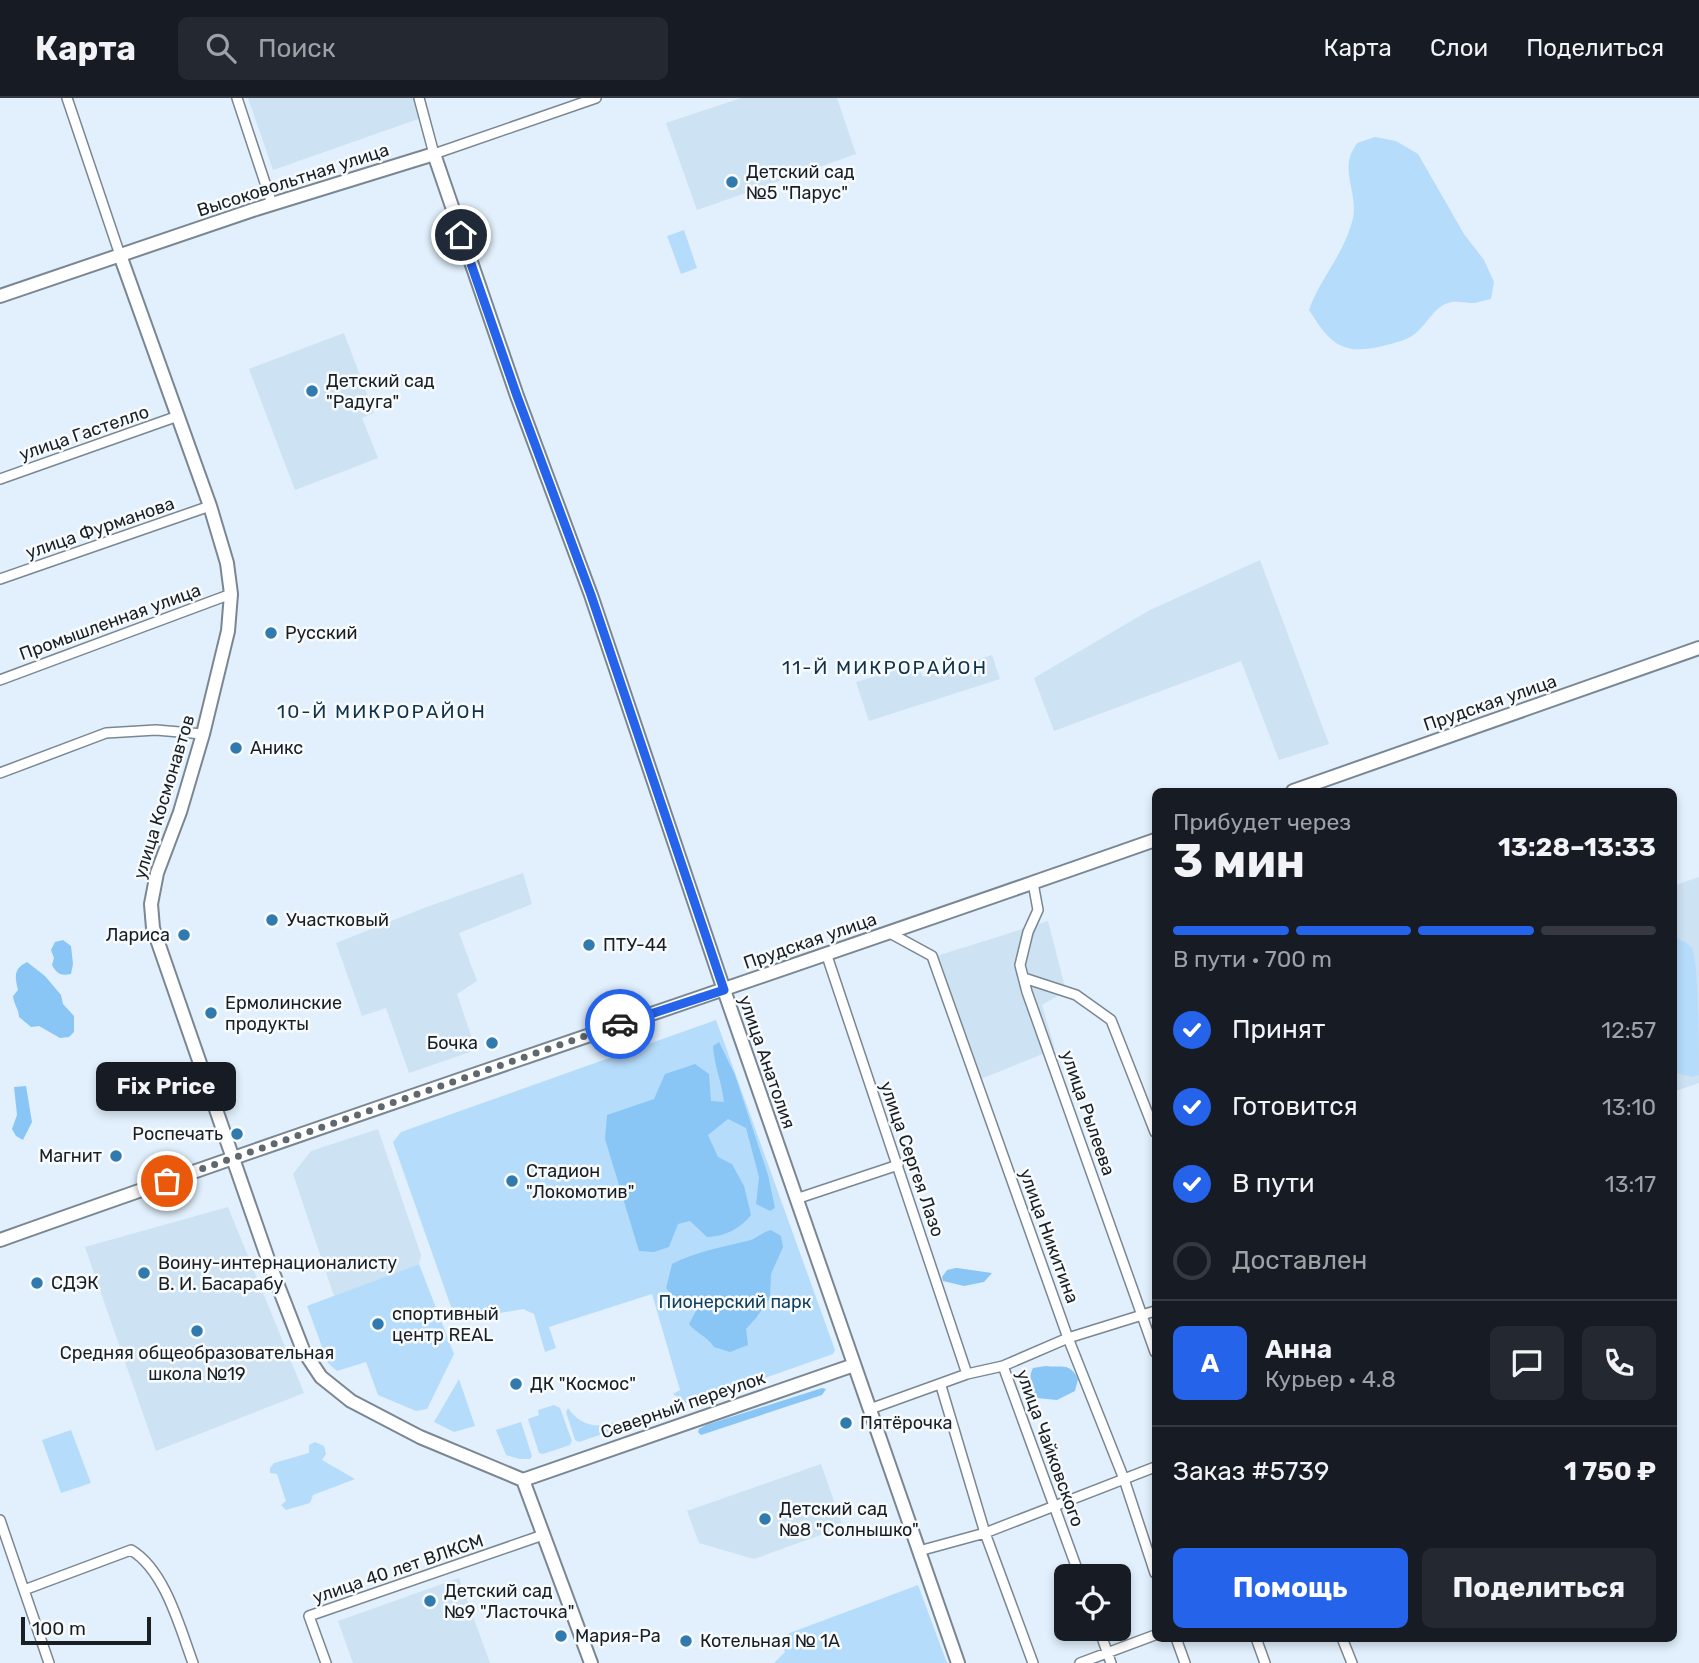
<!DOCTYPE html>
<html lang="ru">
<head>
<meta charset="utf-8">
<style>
	:root { --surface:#171b24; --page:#242831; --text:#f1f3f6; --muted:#9ea1a6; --line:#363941; --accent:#2563eb }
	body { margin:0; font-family:Rubik,sans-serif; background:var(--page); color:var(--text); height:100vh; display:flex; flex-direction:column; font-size:26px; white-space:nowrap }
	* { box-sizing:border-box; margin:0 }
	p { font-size:23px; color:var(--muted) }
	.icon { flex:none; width:38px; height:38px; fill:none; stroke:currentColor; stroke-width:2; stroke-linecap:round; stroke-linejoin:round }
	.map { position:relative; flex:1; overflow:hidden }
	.panel { position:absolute; left:1152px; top:690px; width:525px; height:854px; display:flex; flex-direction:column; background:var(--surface); border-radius:10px; box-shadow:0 4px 10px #0003 }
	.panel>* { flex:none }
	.fabs { position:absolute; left:1054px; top:1466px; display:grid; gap:14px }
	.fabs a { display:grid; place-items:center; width:77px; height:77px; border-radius:10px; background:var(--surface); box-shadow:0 4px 10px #0003; font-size:35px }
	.scale { position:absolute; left:21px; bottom:18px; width:130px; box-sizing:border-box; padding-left:7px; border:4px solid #191f23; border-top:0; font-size:19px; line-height:24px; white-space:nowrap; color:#191f23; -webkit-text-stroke:5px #f8fbfe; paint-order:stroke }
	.pin { position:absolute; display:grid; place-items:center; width:60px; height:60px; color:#fff; margin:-30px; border:4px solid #fff; border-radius:50%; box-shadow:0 2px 7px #0007 }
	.courier { position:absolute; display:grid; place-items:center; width:70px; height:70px; margin:-35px; border:5px solid #2563eb; border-radius:50%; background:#fff; color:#222; box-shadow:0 2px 9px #0007 }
	.bubble { position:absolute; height:49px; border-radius:10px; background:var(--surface); box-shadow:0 4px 10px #0003; font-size:23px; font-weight:700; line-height:49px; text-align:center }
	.head em { font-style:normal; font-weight:700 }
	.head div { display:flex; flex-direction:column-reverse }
	.head { display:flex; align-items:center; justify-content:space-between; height:119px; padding:0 21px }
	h1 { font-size:46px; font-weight:700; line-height:52px }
	.bar { display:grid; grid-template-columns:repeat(4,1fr); gap:10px 7px; align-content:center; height:84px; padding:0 21px }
	.bar i { height:9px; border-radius:5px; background:var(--line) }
	.bar .selected { background:var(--accent) }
	.bar p { grid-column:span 4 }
	.line { display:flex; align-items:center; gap:18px; padding:0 21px; border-top:2px solid var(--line) }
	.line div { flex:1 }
	.round { display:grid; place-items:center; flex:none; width:74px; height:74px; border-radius:10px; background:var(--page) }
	ol { padding:0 21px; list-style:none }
	li { display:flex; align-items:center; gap:21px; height:77px }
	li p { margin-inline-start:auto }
	li .icon { padding:7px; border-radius:50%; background:var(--accent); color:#fff; stroke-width:4 }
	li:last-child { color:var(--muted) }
	li i { width:38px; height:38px; border:4px solid var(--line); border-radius:50% }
	.cta { display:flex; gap:14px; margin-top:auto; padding:14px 21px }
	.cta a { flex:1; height:80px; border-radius:10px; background:var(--accent); color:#fff; font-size:28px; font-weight:700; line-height:80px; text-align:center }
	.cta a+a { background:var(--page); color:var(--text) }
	header { display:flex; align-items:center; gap:42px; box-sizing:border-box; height:98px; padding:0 35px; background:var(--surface); border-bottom:2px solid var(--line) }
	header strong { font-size:33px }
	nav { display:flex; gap:38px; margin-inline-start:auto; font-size:24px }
	.search { width:490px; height:63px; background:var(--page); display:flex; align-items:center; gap:18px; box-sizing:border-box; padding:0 24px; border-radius:10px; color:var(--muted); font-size:26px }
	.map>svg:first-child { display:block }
	.built { fill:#cde2f2 }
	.green { fill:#b6dcfb }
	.forest { fill:#89c6f6 }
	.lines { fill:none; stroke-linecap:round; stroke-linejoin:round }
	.street-casing { stroke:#7a8792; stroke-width:12 }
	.secondary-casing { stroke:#7a8792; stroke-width:16 }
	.street { stroke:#fff; stroke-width:9 }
	.secondary { stroke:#fff; stroke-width:12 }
	.done { stroke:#5f686f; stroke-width:7; stroke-dasharray:0 12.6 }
	.route { stroke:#2563eb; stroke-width:9 }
	.poi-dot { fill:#307aae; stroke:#f8fbfe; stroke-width:2.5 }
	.labels { text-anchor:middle; stroke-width:5; stroke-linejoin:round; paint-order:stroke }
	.poi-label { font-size:18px; fill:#191f23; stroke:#f8fbfe; text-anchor:start }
	.street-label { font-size:18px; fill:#191f23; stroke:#f8fbfe }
	.park-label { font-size:18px; fill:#103e5e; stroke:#f8fbfe }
	.neighbourhood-label { font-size:19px; letter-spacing:2px; fill:#10334c; stroke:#f8fbfe }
</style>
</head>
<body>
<header>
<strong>Карта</strong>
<div class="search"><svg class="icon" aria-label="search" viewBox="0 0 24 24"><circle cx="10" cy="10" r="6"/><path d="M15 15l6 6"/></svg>Поиск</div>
<nav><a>Карта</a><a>Слои</a><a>Поделиться</a></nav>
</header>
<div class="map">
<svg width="1699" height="1565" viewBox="0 0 1699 1565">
	<rect width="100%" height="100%" fill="#e1f0fc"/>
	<path class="built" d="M248 0H414L421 20 273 72Z
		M741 0H837L856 56 697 112 666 25Z
		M344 235 374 315 362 320 378 360 295 392 249 271Z
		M1260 462 1329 646 1279 662 1241 563 1054 633 1034 580 1150 512Z
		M992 557 1000 581 869 623 856 584 917 566 923 579Z
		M523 775 532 806 459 835 477 883 457 896 476 952 409 975 386 910 362 918 336 845 424 810Z
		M1699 779V985L1673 994V788Z
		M1048 823 1066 893 1042 907 1055 951 971 985 930 860Z
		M378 1031 421 1157 419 1166 334 1198 293 1076 311 1053Z
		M228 1109 304 1295 156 1353 85 1149Z
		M821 1366 843 1429 754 1461 699 1445 687 1413Z
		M459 1480 490 1565H353L338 1523Z"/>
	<path class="green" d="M1375 39 1396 43 1418 56 1464 136 1484 162 1494 184 1491 201C1486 202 1480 204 1475 205 1466 205 1456 202 1448 205 1433 210 1429 224 1417 234 1409 242 1394 245 1383 248 1341 258 1330 245 1309 212 1320 181 1343 157 1352 124 1359 102 1344 78 1350 59 1351 54 1355 49 1357 45Z
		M684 132 697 170 681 176 667 138Z
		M1673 839C1679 841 1688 845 1692 850 1699 866 1699 953 1699 977L1692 979 1673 974Z
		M716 922 835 1252 833 1256 696 1304 686 1305 673 1296 680 1292 652 1196 549 1229 556 1250 545 1254 534 1216 523 1211 456 1223 393 1044 401 1034Z
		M419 1166 454 1256 427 1311 416 1313 378 1297 366 1264 337 1273 328 1265 307 1208Z
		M459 1281 475 1328 454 1334 434 1324Z
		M554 1307 560 1310 572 1343 570 1347 543 1356 539 1355 528 1321 539 1317 538 1312Z
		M568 1310C579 1326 596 1332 614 1324L617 1331 579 1344 575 1342 566 1314Z
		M521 1324 532 1358 530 1361H519L506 1357 496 1332Z
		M71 1332 91 1385 61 1395 42 1342Z
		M315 1344 324 1348 326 1356 322 1362 355 1381 313 1397 310 1405 286 1412 281 1407 286 1403 277 1376 270 1375V1370L274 1365 309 1355V1347Z
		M918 1487 947 1565H774L785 1554 779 1539Z"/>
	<path class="forest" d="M63 842 71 848 73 866 71 876C61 878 57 876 52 867L54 860 51 852 55 844Z
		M27 864 45 878 61 897 63 906 74 918V934L69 939 60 940 39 928 31 929 19 919C19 911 14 907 13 898L18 892C15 879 13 871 27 864Z
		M719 944 735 977 768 1077 775 1110 770 1113 756 1106 759 1079 746 1030 728 1021 708 1037 718 1059 732 1066 744 1088 751 1117C741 1130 724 1139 707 1139L690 1123 678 1126 669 1149 654 1154 639 1153 605 1041 607 1017 654 1001 665 976 695 966 709 976 711 1003 724 1004C722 985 714 967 713 948Z
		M26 988 32 1024 23 1042 16 1038 12 1031 17 1017 14 989Z
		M771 1132 781 1138 783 1149 771 1176 770 1200 756 1220 746 1231 748 1247 730 1254 714 1249C707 1238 697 1236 689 1226L696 1213 694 1203H677L666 1190 672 1166C695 1154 722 1149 747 1143 755 1142 762 1134 771 1132Z
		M956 1170H957L992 1175 984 1184 964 1188 943 1183 942 1179 947 1172Z
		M1046 1268C1061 1270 1070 1264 1078 1281L1075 1293 1057 1302 1036 1300C1030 1291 1028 1279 1033 1270Z
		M822 1290 826 1291 822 1297 701 1337 698 1334 699 1331 706 1327Z"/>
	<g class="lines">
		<defs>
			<path id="street" d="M67 0 120 157
				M237 0 272 106
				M419 0 434 56 596 0
				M0 381 178 318
				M0 481 210 408
				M0 582 231 496
				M0 675 106 635 156 632 203 636
				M1033 785 1038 812 1028 834 1020 867 1027 894 1155 1254
				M888 834 932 858 1068 1240 1124 1381 1155 1475
				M826 855 967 1276
				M1024 880 1076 897 1111 922 1155 1034
				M796 1101 898 1067
				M1003 1268 1068 1240 1155 1213
				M941 1288 985 1435 1033 1565
				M870 1311 967 1276 1003 1268 1080 1479
				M0 1422 49 1565
				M919 1453 985 1435 1155 1369
				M24 1492 131 1452C165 1472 180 1530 193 1565
				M1099 1531 1111 1565
				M1176 1540 1185 1565
				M1256 1540 1265 1565
				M1342 1540 1352 1565
				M326 1565 309 1518 543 1437
				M1080 1565 1155 1537"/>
			<path id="secondary" d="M120 157 210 408 227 465 231 496 228 533 203 636 180 714 157 775 151 806 153 830 270 1167 303 1252 321 1279 351 1303 420 1339 523 1382 591 1565
				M0 198 256 111 434 56 517 298 591 497 724 892 958 1565
				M1293 693 1699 550
				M0 1142C384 1005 771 877 1155 742
				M523 1382 854 1267"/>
		</defs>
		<use href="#street" class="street-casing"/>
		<use href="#secondary" class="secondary-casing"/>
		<use href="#street" class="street"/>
		<use href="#secondary" class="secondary"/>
	</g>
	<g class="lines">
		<path class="done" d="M167 1083 620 926"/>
		<path class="route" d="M461 137 517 298 591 497 724 892 620 926"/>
	</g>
	<g class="poi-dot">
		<circle cx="732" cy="84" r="7"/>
		<circle cx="312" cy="293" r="7"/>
		<circle cx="271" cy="535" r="7"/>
		<circle cx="236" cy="650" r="7"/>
		<circle cx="272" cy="822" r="7"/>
		<circle cx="184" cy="837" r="7"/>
		<circle cx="589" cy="847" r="7"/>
		<circle cx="211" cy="915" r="7"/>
		<circle cx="492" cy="945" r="7"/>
		<circle cx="237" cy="1036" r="7"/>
		<circle cx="116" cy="1058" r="7"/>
		<circle cx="512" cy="1083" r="7"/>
		<circle cx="144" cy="1175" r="7"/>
		<circle cx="37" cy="1185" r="7"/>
		<circle cx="378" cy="1226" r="7"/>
		<circle cx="197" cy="1233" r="7"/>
		<circle cx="516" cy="1286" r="7"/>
		<circle cx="846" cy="1325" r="7"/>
		<circle cx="765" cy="1421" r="7"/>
		<circle cx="430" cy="1503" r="7"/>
		<circle cx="561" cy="1538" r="7"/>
		<circle cx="686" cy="1543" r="7"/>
	</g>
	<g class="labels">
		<g class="poi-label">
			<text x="746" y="80">Детский сад<tspan x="746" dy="21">№5 "Парус"</tspan></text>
			<text x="326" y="289">Детский сад<tspan x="326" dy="21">"Радуга"</tspan></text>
			<text x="285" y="541">Русский</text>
			<text x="250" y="656">Аникс</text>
			<text x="286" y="828">Участковый</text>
			<text x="170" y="843" text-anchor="end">Лариса</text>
			<text x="603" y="853">ПТУ-44</text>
			<text x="225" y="911">Ермолинские<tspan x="225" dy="21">продукты</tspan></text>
			<text x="478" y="951" text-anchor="end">Бочка</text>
			<text x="223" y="1042" text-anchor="end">Роспечать</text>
			<text x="102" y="1064" text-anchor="end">Магнит</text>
			<text x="526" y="1079">Стадион<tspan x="526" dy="21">"Локомотив"</tspan></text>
			<text x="158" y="1171">Воину-интернационалисту<tspan x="158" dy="21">В. И. Басарабу</tspan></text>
			<text x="51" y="1191">СДЭК</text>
			<text x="392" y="1222">спортивный<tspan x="392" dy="21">центр REAL</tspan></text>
			<text x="197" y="1261" text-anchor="middle">Средняя общеобразовательная<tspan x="197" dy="21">школа №19</tspan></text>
			<text x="530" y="1292">ДК "Космос"</text>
			<text x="860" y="1331">Пятёрочка</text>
			<text x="779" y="1417">Детский сад<tspan x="779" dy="21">№8 "Солнышко"</tspan></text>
			<text x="444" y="1499">Детский сад<tspan x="444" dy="21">№9 "Ласточка"</tspan></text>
			<text x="575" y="1544">Мария-Ра</text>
			<text x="700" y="1549">Котельная № 1А</text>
		</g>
		<g class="street-label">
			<text transform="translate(293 82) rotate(-18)" y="6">Высоковольтная улица</text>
			<text transform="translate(84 335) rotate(-19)" y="6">улица Гастелло</text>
			<text transform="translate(100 430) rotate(-19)" y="6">улица Фурманова</text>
			<text transform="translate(110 524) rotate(-20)" y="6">Промышленная улица</text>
			<text transform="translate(1490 605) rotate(-19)" y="6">Прудская улица</text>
			<text transform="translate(164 699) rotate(-73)" y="6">улица Космонавтов</text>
			<text transform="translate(810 843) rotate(-19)" y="6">Прудская улица</text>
			<text transform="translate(767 964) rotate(71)" y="6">улица Анатолия</text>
			<text transform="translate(1088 1015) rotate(71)" y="6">улица Рылеева</text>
			<text transform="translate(912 1061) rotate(71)" y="6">улица Сергея Лазо</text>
			<text transform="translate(1049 1138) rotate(70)" y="6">улица Никитина</text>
			<text transform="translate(683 1307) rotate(-19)" y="6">Северный переулок</text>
			<text transform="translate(1050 1350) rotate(70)" y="6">улица Чайковского</text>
			<text transform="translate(398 1471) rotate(-19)" y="6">улица 40 лет ВЛКСМ</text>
		</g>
		<g class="park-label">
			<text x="735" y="1210">Пионерский парк</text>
		</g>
		<g class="neighbourhood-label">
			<text x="885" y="576">11-Й МИКРОРАЙОН</text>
			<text x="382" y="620">10-Й МИКРОРАЙОН</text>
		</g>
	</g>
</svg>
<div class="fabs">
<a><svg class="icon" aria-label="locate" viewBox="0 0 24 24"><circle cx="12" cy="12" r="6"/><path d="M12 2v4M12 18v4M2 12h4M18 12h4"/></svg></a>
</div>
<div class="scale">100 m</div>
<div class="pin" style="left:167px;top:1083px;background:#ea580c"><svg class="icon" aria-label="bag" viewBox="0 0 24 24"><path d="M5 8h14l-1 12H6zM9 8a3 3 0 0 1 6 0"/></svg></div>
<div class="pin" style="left:461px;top:137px;background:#1f2937"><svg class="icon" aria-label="home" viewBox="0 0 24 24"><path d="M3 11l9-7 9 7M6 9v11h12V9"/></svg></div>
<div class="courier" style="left:620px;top:926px"><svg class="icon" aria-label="car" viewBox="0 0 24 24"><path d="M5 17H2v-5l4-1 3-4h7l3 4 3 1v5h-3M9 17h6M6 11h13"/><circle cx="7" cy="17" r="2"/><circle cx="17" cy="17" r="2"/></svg></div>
<div class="bubble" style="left:96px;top:964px;width:140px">Fix Price</div>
<section class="panel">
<div class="head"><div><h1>3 мин</h1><p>Прибудет через</p></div><em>13:28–13:33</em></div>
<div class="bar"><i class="selected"></i><i class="selected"></i><i class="selected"></i><i></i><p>В пути · 700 m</p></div>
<ol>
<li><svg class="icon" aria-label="check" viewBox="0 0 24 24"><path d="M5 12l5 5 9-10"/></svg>Принят<p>12:57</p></li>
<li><svg class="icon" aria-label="check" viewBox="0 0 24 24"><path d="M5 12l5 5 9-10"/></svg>Готовится<p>13:10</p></li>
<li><svg class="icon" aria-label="check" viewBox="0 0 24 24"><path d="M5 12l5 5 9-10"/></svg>В пути<p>13:17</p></li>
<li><i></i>Доставлен</li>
</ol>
<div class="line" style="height:126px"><b class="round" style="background:var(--accent);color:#fff">А</b><div><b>Анна</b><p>Курьер · 4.8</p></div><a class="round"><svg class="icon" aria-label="chat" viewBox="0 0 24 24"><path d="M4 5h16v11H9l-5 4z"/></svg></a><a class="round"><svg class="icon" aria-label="phone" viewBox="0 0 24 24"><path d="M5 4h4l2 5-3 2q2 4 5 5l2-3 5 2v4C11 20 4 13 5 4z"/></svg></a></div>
<div class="line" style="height:91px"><div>Заказ #5739</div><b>1 750 ₽</b></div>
<div class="cta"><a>Помощь</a><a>Поделиться</a></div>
</section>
</div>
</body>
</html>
